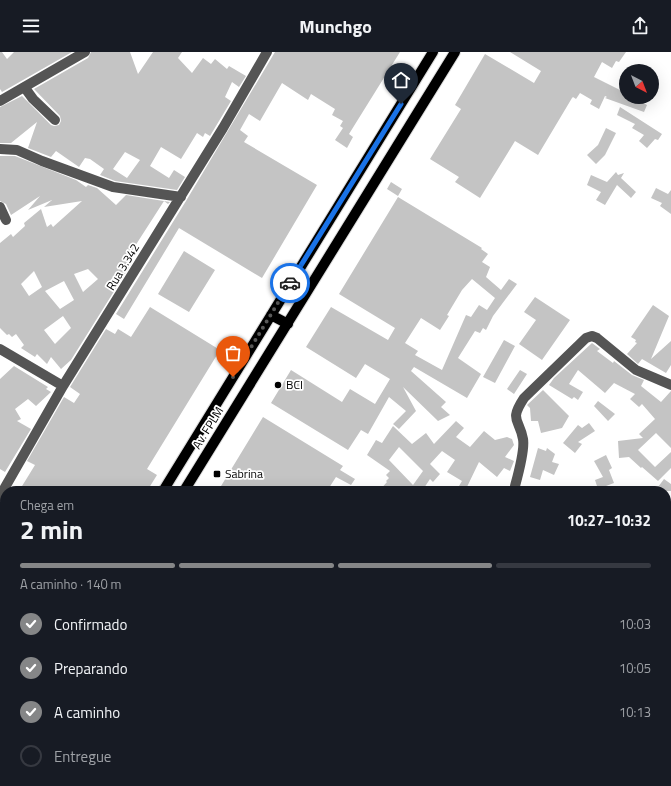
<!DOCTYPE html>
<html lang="pt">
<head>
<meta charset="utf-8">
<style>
	:root { --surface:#171b24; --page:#20242c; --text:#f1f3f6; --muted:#9ea1a6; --line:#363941; --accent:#858687 }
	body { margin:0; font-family:"Titillium Web",sans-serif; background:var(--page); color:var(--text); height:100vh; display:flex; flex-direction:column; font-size:15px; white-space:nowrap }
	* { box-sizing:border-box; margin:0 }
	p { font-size:13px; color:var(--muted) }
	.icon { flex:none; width:22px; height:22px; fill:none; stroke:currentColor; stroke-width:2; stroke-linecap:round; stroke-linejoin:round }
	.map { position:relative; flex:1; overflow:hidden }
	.side { position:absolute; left:0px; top:434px; width:671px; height:300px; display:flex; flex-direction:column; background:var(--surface); border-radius:16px 16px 0 0; box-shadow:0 4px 16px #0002 }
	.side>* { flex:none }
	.needle { width:26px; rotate:138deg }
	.tools { position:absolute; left:619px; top:12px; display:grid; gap:8px }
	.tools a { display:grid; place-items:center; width:40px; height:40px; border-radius:50%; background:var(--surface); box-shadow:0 4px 16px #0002; font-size:20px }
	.pin { position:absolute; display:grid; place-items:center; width:34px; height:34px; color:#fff; margin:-41px -17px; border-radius:50% 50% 50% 0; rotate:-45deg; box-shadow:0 0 4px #0007 }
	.pin .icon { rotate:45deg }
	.courier { position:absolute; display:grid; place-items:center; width:40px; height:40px; margin:-20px; border:3px solid #1a73e8; border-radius:50%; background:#fff; color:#222; box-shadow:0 1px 5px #0007 }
	.summary em { font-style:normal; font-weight:700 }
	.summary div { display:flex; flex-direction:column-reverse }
	.summary { display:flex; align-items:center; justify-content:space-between; height:68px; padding:0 20px }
	h1 { font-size:26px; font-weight:700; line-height:30px }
	.bar { display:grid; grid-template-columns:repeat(4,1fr); gap:6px 4px; align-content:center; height:48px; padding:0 20px }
	.bar i { height:5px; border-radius:3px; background:var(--line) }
	.bar .current { background:var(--accent) }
	.bar p { grid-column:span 4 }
	ol { padding:0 20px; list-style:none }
	li { display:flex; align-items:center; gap:12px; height:44px }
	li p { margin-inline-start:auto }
	li .icon { padding:4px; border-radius:50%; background:var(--accent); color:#fff; stroke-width:4 }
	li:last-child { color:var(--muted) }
	li i { width:22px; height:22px; border:2px solid var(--line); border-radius:50% }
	header { display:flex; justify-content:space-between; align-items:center; height:52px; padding:0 20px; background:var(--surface); font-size:18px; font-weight:700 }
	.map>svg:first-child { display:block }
	.green { fill:#dcdcdc }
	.building { fill:#c4c4c4; fill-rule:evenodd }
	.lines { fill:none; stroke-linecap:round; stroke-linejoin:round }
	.major-casing { stroke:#dbdbdb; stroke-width:12 }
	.minor { stroke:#555; stroke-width:10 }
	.major { stroke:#000; stroke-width:10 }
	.done { stroke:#595959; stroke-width:4; stroke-dasharray:0 7.2 }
	.route { stroke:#1a73e8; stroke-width:5 }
	.poi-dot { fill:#000; stroke:#fff; stroke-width:1.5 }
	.labels { text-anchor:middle; stroke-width:3.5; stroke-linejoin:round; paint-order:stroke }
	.street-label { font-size:12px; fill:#000; stroke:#fff }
	.poi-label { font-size:12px; fill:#000; stroke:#fff; text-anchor:start }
</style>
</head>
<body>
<header><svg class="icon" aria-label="menu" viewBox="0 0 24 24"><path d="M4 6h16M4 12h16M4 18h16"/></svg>Munchgo<svg class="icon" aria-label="share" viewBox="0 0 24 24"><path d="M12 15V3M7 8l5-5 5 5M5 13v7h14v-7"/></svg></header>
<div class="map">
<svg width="671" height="734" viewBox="0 0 671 734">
	<rect width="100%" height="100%" fill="#fff"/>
	<path class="green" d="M671 664V734H656L654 729H666V665Z
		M290 729H380L362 734H294Z"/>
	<path class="building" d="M0 0H2L7 7 14 0H72L2 40 0 37Z
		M91 0H130L138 22 153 0H182L178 6 192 21 203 6 211 12 215 7 227 17 229 14 246 24 239 35 232 30 225 45 231 49 210 84 205 81 203 85 197 81 181 107 161 95 150 114 169 126 174 118 185 125 177 138 115 129 100 123 104 117 90 107 85 106 79 115 56 99 51 105 28 96 37 70 11 91H0V55L22 44 51 73 54 74 59 73 61 69 60 64 34 37 88 6ZM125 100 140 108 127 126 113 117Z
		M275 0H400L349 82 353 85 347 96 335 88 343 76 340 74 343 69 332 63 335 57 311 42 308 48 282 31 260 69 249 62 240 78 248 84 244 90 317 133 262 226 179 176 124 267 116 262 186 149Z
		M510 0H626L619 10 616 9 612 16 602 10 594 25 626 41V45H633L647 53 644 60 605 46 607 45 605 44 599 57 590 52 592 48 580 41 576 47 573 45 572 46 538 103 515 89 480 146 455 130 459 125 430 107 461 57 455 53 485 2 534 31 541 19Z
		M620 55 662 82 658 88 655 87 647 96 639 89 644 83 632 76 635 72 617 63Z
		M606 76 616 81 605 103 596 112 587 103 598 93Z
		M0 104H15L76 128 86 135 88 133 97 136 116 153 126 143 170 150 168 152 164 149 128 205 133 209 71 308 61 317 51 305 47 312 37 302 35 305 21 296 24 293 16 282 12 285 9 282 7 283 0 276V191L11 182 13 185 25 174 24 171 41 157 47 175 51 172 53 175 82 149 44 155 52 148 28 158 40 144 11 163 6 152 0 149ZM88 217 98 227 83 240 74 222ZM34 219 42 235 29 244 21 232ZM64 229 74 248 60 257 45 239ZM63 264 71 276 55 292 44 278Z
		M616 120 618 123 624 121 621 126 636 140 631 146 617 133 605 153 596 148 601 140 587 133 591 123 607 130Z
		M391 130 402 137 398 144 387 137Z
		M656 136 668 142 671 138V162L660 154 662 151 651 146Z
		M398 145 482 196 481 197 488 202 482 210 490 215 486 225 501 238 509 227 517 232 493 264 486 278 483 276 480 281 475 279 458 306 481 322 467 346 414 315 411 319 446 350 441 355 450 363 438 369 403 335 416 359 399 377 393 372 406 359 389 345 368 382 361 378 348 398 271 351 291 318 342 350 350 337 375 352 390 327 365 312 356 326 306 295 331 255 388 288 395 276 339 242ZM472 227 495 246 487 258 479 253 471 265 466 263 442 318 415 303 418 299 405 291 421 266 440 278 449 264 447 263 462 238Z
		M184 199 215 218 189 260 158 242Z
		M535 245 570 268 542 308 519 292 536 268 524 260Z
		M653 253 669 264 651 307 671 289V313L666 321 642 307 638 312 627 302 637 291 635 290 636 288 631 285Z
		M150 255 220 298 147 417 157 423 147 439H19L35 413 27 409 64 345 74 351 80 342 70 335 106 277 115 282 118 277 131 285Z
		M504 288 515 294 495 331 483 325Z
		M592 291 600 297 597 299 613 311 614 309 632 323 644 328 641 334 661 350 671 339V396L656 381 638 398 655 415 671 400V416L658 429 642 415 641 416 629 405 619 406 618 389 643 386 639 382 655 367 642 352 639 355 630 347 635 342 614 331 605 341 578 318 569 332 583 340 578 348 574 345 572 347 549 333 554 326Z
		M14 314 48 335 46 337 51 340 36 354 28 347 15 357 21 367 17 369 31 377 5 420 0 417V327Z
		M520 318 527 322 514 342 507 337Z
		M543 338 569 364 562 376 541 381 538 369H531L530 356 527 353Z
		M598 349 615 362 608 369 594 354Z
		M263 365 343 414 340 418 355 427 351 433 336 425 327 439H218Z
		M456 369 464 376 456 385 470 395 484 379 495 388 507 385 512 387 514 393 505 405 514 409 510 419 504 416 497 425 479 410 465 439H456L462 429 447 420 455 408 442 399 430 412 440 422 433 430 430 427 422 439H379L387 430 386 429 389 426 386 423 390 419 367 403 376 388 382 391 393 374 412 392 426 381 434 392ZM399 395 423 419 413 433 389 408Z
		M589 371 595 379 578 390 582 392 575 401 563 391 578 373 582 376Z
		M538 396 546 399 547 396 555 402 552 410 559 412 554 423 543 418 540 428 530 425Z
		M606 403 612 416 609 418 614 431 598 437 595 428 603 425 594 409Z
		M664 427 671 432V439H655Z"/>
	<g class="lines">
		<defs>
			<path id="major" d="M271 263 288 272
				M163 439 433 0
				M184 439 455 0
				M0 712 5 703
				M8 734 11 729"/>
		</defs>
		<use href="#major" class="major-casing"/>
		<path class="minor" d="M25 36 33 47 55 68
			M0 49 85 0
			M0 97 17 98 42 109 113 135 181 145
			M0 155 6 168
			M0 297 63 334
			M517 439 515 434C518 423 525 398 523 387 519 366 509 369 524 346L586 286 592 284 597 286 636 318 671 333
			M0 444 63 334 223 76 267 0
			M666 466 671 457
			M666 528 671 520
			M666 534 671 537
			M309 729 317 731
			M459 729 465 734
			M500 734 503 729
			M544 734 547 729"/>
		<use href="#major" class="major"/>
	</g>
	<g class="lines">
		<path class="done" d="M233 325 290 231"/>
		<path class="route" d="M290 231 401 52"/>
	</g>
	<g class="poi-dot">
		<circle cx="278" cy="333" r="4"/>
		<rect x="213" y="418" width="8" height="8" rx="2"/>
	</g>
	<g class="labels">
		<g class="street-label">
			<text transform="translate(123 215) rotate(-59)" y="4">Rua 3.342</text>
			<text transform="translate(208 376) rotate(-58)" y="4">Av. FPLM</text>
		</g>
		<g class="poi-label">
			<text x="286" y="337">BCI</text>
			<text x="225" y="426">Sabrina</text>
		</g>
	</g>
</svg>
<div class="tools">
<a><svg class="needle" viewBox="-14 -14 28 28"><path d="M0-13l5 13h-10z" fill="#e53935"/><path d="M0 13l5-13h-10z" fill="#9ea1a6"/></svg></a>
</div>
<div class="pin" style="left:233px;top:325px;background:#ea580c"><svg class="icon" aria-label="bag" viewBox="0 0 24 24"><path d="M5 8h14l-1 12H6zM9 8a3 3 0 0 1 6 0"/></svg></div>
<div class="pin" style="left:401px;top:52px;background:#1f2937"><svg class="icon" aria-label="home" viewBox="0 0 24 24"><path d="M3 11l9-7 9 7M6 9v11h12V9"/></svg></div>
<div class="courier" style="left:290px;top:231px"><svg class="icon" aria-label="car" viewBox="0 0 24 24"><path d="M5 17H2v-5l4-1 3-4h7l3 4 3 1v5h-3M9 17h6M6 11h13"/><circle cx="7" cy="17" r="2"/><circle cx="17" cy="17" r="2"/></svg></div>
<section class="side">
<div class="summary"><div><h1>2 min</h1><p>Chega em</p></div><em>10:27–10:32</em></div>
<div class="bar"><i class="current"></i><i class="current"></i><i class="current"></i><i></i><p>A caminho · 140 m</p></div>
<ol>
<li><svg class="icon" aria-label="check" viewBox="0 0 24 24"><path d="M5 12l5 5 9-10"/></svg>Confirmado<p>10:03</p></li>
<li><svg class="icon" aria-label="check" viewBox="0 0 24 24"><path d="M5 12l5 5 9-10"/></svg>Preparando<p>10:05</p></li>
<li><svg class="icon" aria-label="check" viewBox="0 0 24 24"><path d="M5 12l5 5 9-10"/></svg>A caminho<p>10:13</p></li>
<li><i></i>Entregue</li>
</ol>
</section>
</div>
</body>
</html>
